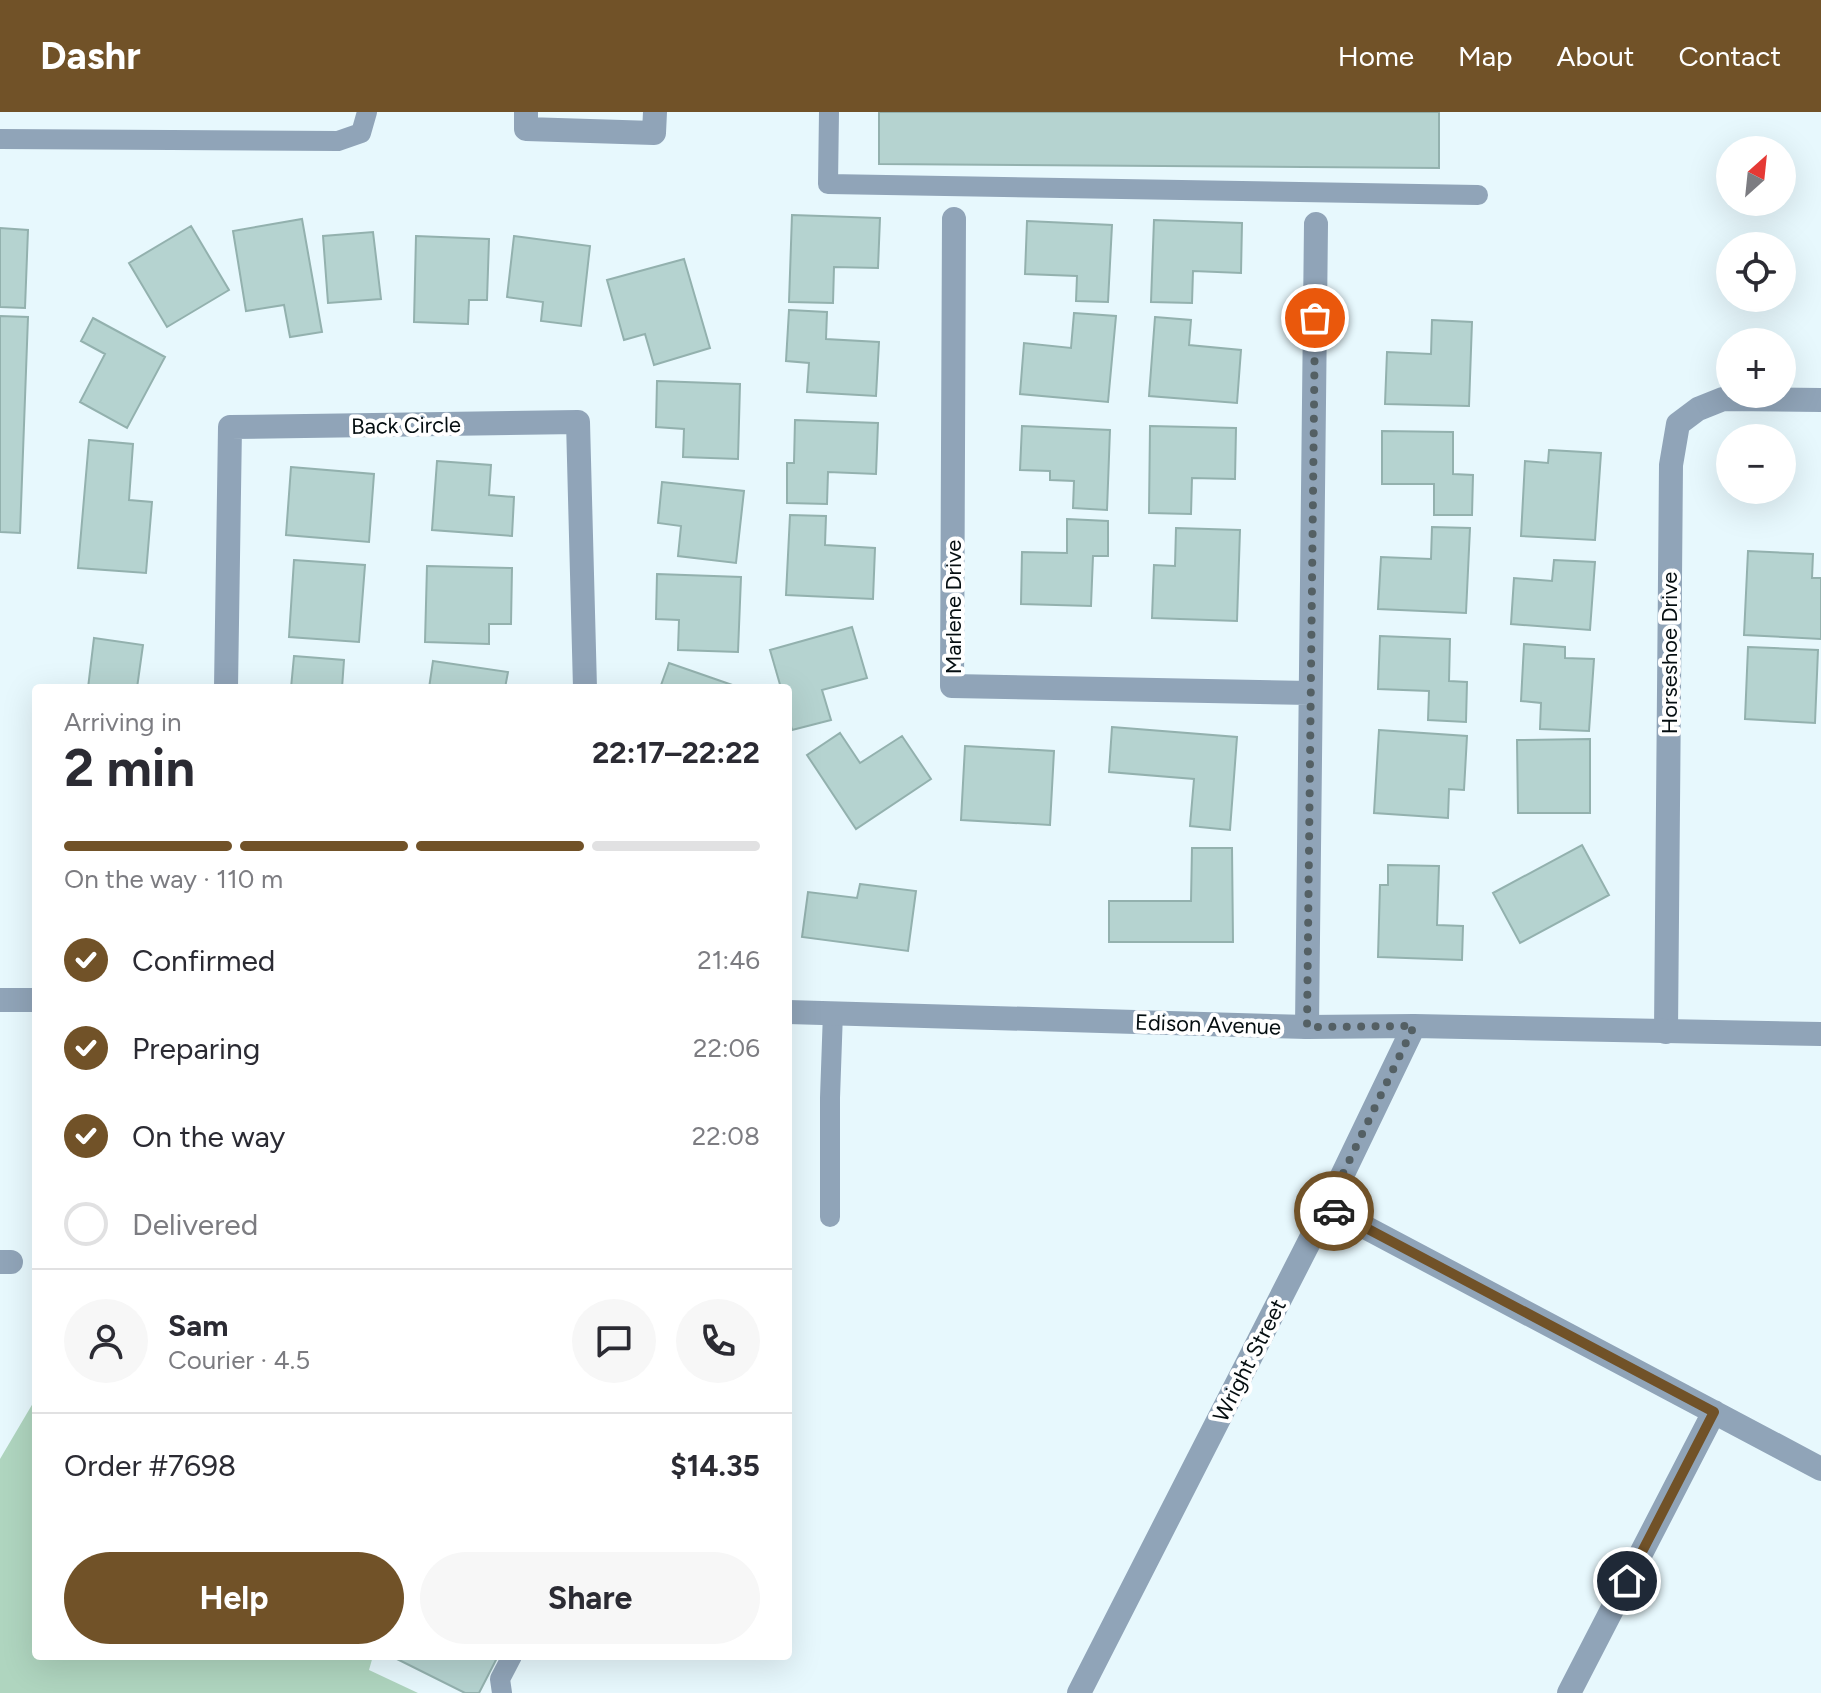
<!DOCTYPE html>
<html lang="en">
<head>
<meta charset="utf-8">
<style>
	:root { --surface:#fff; --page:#f7f7f7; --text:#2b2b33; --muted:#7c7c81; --line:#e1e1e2; --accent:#715228 }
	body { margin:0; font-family:Figtree,sans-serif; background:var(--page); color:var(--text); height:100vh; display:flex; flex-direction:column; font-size:30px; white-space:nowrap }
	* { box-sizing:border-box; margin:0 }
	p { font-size:26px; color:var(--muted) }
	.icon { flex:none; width:44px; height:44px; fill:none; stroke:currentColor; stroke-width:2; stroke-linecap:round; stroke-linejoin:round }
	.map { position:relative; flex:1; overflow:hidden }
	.panel { position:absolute; left:32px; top:572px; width:760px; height:976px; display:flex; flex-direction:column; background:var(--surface); border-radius:8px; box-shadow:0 8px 32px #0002 }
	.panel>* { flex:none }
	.needle { width:52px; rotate:27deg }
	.fabs { position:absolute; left:1716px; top:24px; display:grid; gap:16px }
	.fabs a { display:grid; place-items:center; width:80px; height:80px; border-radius:50%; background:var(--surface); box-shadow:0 8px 32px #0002; font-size:40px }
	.pin { position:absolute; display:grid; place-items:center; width:68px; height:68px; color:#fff; margin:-34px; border:4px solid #fff; border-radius:50%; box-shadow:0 2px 8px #0007 }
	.courier { position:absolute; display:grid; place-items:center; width:80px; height:80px; margin:-40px; border:6px solid #715228; border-radius:50%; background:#fff; color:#222; box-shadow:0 2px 10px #0007 }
	.head em { font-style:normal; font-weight:700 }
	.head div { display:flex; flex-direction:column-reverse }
	.head { display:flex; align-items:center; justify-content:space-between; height:136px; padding:0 32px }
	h1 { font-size:52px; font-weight:700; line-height:60px }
	.bar { display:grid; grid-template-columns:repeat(4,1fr); gap:12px 8px; align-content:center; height:96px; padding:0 32px }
	.bar i { height:10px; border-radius:6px; background:var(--line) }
	.bar .active { background:var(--accent) }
	.bar p { grid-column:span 4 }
	.line { display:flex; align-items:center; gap:20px; padding:0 32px; border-top:2px solid var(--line) }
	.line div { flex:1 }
	.round { display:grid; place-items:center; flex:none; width:84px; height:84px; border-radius:42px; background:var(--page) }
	ol { padding:0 32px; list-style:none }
	li { display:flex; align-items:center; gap:24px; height:88px }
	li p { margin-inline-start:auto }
	li .icon { padding:8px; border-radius:50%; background:var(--accent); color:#fff; stroke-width:4 }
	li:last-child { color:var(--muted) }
	li i { width:44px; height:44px; border:4px solid var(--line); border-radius:50% }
	.button { display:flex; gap:16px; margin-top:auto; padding:16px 32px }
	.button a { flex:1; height:92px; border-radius:48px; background:var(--accent); color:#fff; font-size:32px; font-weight:700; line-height:92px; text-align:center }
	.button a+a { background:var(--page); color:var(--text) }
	header { display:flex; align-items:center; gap:48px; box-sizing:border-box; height:112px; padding:0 40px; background:var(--accent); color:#fff }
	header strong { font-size:38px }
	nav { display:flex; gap:44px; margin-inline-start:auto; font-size:28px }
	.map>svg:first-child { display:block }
	.green { fill:#afd5bf }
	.building { fill:#b5d3d0; stroke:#93b1ae; stroke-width:2 }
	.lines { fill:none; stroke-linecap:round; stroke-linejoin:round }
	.service { stroke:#90a4b8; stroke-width:20 }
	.minor { stroke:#90a4b8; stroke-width:24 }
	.tertiary { stroke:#90a4b8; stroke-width:24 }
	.done { stroke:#546064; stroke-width:8; stroke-dasharray:0 14.4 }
	.route { stroke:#715228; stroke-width:10 }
	.labels { text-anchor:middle; stroke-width:8; stroke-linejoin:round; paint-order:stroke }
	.street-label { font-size:22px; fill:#050e11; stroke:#fff }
</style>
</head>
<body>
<header>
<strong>Dashr</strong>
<nav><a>Home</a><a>Map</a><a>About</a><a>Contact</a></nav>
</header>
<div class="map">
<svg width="1821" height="1581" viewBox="0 0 1821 1581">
	<rect width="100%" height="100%" fill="#e7f8fd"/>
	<path class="green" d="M36 1286V1544H373L369 1558 418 1581H0V1347Z"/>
	<path class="building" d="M879 0H1439V56L879 52Z
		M792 103 880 106 878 156 834 155 833 191 789 190Z
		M302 107 322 220 290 225 284 193 246 199 233 119Z
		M1154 108 1242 111 1241 161 1193 159 1192 191 1151 190Z
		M1027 109 1112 113 1108 190 1076 189 1077 164 1025 162Z
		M191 114 229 178 167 215 129 151Z
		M0 116 28 118 25 196 0 195Z
		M373 120 381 187 328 191 323 124Z
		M416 124 489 127 487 188H469L468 212 414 210Z
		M514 124 590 134 581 214 541 209 543 190 507 185Z
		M684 147 710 236 654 253 645 222 624 228 607 168Z
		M789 198 827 200 826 227 879 230 876 284 807 280 809 251 786 249Z
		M1074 201 1116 204 1108 290 1020 282 1024 231 1071 236Z
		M0 204 28 205 20 421 0 420Z
		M1155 205 1191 208 1189 233 1241 238 1237 291 1149 284Z
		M93 206 165 245 127 316 80 290 105 242 81 229Z
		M1432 208 1472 210 1469 294 1385 292 1387 240 1431 242Z
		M657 269 740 272 738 347 683 345 684 317 656 315Z
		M795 308 878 311 876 362 828 360 827 392 787 391V351H794Z
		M1022 314 1110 318 1107 398 1073 396 1074 369 1050 368V359L1020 358Z
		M1150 314 1236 316 1235 367 1192 366 1191 402 1149 401Z
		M1382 319 1453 320V362L1473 363 1472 403H1434V372H1382Z
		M89 328 133 332 129 388 152 390 146 461 78 456Z
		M1549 338 1601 341 1595 428 1521 424 1525 349 1548 351Z
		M437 349 491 353 489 383 514 385 512 424 432 418Z
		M291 355 374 362 369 430 286 423Z
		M662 370 744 379 736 451 678 444 681 414 658 411Z
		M790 403 826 404 825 433 875 436 873 487 786 483Z
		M1067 407 1108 409V444H1093L1091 494 1021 492 1022 440 1067 441Z
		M1432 415 1470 416 1466 501 1378 497 1381 445 1431 447Z
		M1176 416 1240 418 1237 509 1152 506 1154 453 1175 454Z
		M1748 439 1813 442 1812 466H1821V527L1744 523Z
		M294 448 365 453 359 530 289 525Z
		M1554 448 1595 450 1590 518 1511 512 1514 466 1552 469Z
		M427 454 512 456 511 512H489V532L425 530Z
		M657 462 741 465 738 540 678 538 679 508 656 507Z
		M852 515 867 566 822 578 831 608 792 618 788 602V576H781L770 538Z
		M1380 524 1450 527 1449 569 1467 570 1466 610 1428 608 1429 579 1378 577Z
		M94 526 143 533 137 576H88Z
		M1524 532 1565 535V546L1594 547 1589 619 1540 617 1541 591 1521 589Z
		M1748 535 1818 538 1815 611 1745 607Z
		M294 544 344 548 342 576H291Z
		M433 549 508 560 505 576H429Z
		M669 551 741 576H660Z
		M1112 615 1237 625 1230 718 1190 714 1194 667 1109 660Z
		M1379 618 1467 624 1464 678 1449 677 1448 706 1374 701Z
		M840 621 860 651 902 624 931 667 856 717 807 643Z
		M1590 627V701H1518L1517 628Z
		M965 634 1054 639 1050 713 961 708Z
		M1582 733 1609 783 1520 831 1493 781Z
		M1192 736H1232L1233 830H1109V789H1191Z
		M1388 753 1439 754 1437 813 1463 814 1462 848 1378 845 1380 773H1388Z
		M860 772 916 779 908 839 802 825 808 780 857 786Z
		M391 1544H498L479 1581H465Z"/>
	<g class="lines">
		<path class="service" d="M829 0 828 72 1478 83
			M0 27 338 29 361 21 367 0
			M830 1105V986L833 900
			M502 1581 500 1567 512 1544"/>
		<path class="minor" d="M526 0V17L654 21 655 0
			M954 107 952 574 1310 581
			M226 576 230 315 578 310 585 576
			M1307 915 1316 112
			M1666 920 1671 353 1678 312 1698 297 1723 287 1821 288
			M1327 1095 1821 1357
			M0 1150H11
			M1569 1581 1714 1300"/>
		<path class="tertiary" d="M0 888H36
			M788 900 1307 915 1414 914 1821 922
			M1079 1581 1327 1095 1414 914"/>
	</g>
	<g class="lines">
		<path class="done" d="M1315 206 1307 915 1414 914 1327 1095 1334 1099"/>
		<path class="route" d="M1334 1099 1714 1300 1627 1469"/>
	</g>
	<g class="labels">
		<g class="street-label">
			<text transform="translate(406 313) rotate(-1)" y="8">Back Circle</text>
			<text transform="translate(953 495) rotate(-90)" y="8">Marlene Drive</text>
			<text transform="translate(1669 541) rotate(-90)" y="8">Horseshoe Drive</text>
			<text transform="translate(1208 912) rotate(2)" y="8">Edison Avenue</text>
			<text transform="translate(1249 1248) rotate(-63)" y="8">Wright Street</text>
		</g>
	</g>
</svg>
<div class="fabs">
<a><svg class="needle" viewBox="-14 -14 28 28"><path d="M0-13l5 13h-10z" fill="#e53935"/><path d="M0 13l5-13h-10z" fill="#7c7c81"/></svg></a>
<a><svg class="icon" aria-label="locate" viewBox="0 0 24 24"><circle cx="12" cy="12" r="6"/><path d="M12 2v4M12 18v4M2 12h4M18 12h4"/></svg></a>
<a>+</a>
<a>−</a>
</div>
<div class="pin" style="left:1315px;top:206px;background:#ea580c"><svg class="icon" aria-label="bag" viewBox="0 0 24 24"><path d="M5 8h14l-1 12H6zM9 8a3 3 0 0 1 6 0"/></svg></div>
<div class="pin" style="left:1627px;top:1469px;background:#1f2937"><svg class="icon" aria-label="home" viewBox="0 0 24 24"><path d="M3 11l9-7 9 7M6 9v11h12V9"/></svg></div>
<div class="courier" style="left:1334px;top:1099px"><svg class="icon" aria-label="car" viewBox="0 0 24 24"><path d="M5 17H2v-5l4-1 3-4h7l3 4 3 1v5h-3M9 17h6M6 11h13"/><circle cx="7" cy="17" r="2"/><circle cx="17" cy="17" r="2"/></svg></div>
<section class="panel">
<div class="head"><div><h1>2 min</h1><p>Arriving in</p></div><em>22:17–22:22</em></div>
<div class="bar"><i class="active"></i><i class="active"></i><i class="active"></i><i></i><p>On the way · 110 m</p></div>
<ol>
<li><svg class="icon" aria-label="check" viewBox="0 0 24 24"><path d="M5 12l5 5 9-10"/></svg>Confirmed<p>21:46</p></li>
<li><svg class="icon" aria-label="check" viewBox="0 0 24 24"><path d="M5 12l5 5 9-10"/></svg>Preparing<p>22:06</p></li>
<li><svg class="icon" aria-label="check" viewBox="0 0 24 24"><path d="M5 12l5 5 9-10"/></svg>On the way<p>22:08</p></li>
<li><i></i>Delivered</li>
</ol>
<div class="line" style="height:144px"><a class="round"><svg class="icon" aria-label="person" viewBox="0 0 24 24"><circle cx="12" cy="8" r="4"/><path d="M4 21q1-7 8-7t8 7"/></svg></a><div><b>Sam</b><p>Courier · 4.5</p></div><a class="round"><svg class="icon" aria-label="chat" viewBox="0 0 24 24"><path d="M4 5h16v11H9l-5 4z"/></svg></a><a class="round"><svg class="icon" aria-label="phone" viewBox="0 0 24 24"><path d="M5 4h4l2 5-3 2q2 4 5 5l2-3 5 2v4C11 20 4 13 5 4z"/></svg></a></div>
<div class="line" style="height:104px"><div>Order #7698</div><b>$14.35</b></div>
<div class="button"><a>Help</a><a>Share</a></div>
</section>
</div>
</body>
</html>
